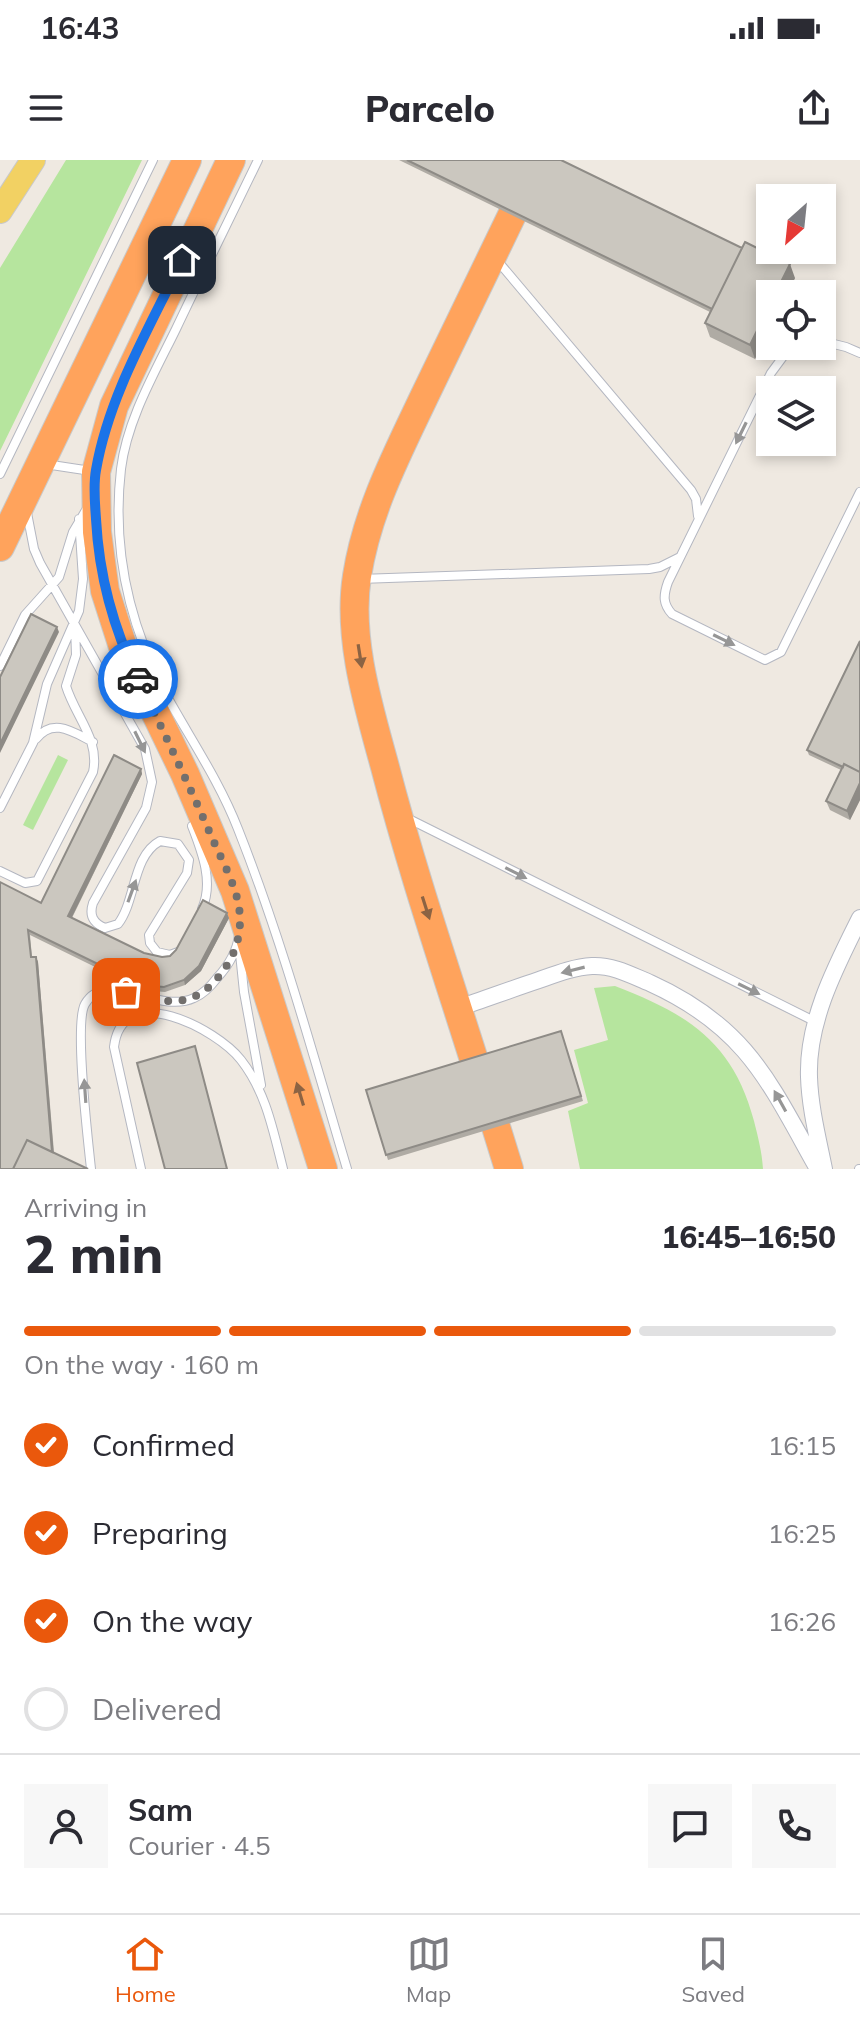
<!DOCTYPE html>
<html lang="en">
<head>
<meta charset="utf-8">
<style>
	:root { --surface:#fff; --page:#f7f7f7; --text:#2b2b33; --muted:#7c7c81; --line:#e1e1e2; --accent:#ea580c }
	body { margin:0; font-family:Mulish,sans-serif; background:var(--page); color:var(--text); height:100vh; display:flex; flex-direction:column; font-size:30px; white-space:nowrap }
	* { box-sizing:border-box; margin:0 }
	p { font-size:26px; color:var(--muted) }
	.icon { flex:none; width:44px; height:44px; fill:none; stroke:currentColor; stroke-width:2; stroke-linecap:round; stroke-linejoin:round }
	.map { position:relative; height:1009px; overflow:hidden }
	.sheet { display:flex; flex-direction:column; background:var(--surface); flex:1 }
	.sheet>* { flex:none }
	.needle { width:52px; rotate:207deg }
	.tools { position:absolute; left:756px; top:24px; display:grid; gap:16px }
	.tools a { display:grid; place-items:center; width:80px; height:80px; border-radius:0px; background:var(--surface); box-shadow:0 4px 12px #0003; font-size:40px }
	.pin { position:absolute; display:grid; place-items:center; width:68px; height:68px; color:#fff; margin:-34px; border-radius:16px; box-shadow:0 4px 12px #0006 }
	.courier { position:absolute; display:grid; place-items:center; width:80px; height:80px; margin:-40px; border:6px solid #1a73e8; border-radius:50%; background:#fff; color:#222; box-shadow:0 2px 10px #0007 }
	.head em { font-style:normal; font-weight:800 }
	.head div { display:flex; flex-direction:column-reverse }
	.head { display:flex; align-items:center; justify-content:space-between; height:136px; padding:0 24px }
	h1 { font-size:52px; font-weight:800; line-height:60px }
	.bar { display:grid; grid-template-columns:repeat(4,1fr); gap:12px 8px; align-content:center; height:96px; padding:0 24px }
	.bar i { height:10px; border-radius:6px; background:var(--line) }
	.bar .current { background:var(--accent) }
	.bar p { grid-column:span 4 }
	.line { display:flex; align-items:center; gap:20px; padding:0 24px; border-top:2px solid var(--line) }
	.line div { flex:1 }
	.round { display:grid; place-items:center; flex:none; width:84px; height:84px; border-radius:0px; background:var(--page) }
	ol { padding:0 24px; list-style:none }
	li { display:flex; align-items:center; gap:24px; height:88px }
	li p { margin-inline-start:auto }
	li .icon { padding:8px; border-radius:50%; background:var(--accent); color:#fff; stroke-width:4 }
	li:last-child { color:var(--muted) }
	li i { width:44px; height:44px; border:4px solid var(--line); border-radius:50% }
	.status { display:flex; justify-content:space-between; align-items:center; height:56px; padding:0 40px; background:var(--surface); direction:ltr }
	.status svg { height:22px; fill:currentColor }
	header { display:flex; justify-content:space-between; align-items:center; height:104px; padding:0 24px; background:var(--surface); font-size:36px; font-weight:800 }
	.dock { display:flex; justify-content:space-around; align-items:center; height:112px; border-top:2px solid var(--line); background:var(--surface); font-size:22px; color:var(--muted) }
	.dock a { display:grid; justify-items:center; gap:4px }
	.dock .current { color:var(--accent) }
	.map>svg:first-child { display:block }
	.green { fill:#b6e59e }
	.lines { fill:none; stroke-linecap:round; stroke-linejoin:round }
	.lane-casing { stroke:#b4b7c1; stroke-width:10 }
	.street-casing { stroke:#b4b7c1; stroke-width:18 }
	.primary-casing { stroke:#c9c9c9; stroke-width:26 }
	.highway-casing { stroke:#c9c9c9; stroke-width:30 }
	.lane { stroke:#fff; stroke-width:8 }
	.street { stroke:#fff; stroke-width:16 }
	.primary { stroke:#f2d163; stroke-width:24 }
	.highway { stroke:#ffa35c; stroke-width:28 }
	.wall { fill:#afaba4 }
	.shaded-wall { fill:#8e8b86 }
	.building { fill:#cbc7bf; stroke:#8e8b86; stroke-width:2 }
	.oneway { fill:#969696 }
	.oneway2 { fill:#8c6343 }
	.done { stroke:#726f6d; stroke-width:8; stroke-dasharray:0 14.4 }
	.route { stroke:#1a73e8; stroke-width:10 }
</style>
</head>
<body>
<div class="status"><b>16:43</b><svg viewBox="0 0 49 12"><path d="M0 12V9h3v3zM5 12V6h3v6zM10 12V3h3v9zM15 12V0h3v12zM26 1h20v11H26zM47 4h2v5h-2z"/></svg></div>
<header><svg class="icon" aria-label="menu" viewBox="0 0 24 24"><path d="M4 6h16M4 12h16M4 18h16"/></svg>Parcelo<svg class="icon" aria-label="share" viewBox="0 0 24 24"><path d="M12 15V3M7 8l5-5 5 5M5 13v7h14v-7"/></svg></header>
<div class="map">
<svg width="860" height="1009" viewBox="0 0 860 1009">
	<rect width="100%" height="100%" fill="#efe9e1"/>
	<path class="green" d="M66 0H142L0 291V108Z
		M58 595 68 600 33 670 23 665Z
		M615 826C688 854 733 882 754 961 758 977 762 992 763 1009H580L568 951 588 943 574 890 608 880 594 828Z"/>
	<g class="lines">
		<defs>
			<path id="lane" d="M258 0C231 56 203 112 176 169 155 212 127 260 121 309 112 387 128 461 164 531 189 577 219 620 238 669 282 780 313 895 347 1009
				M496 99 691 330 696 339 698 356
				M822 181 846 187 860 193
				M798 186 785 194 771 213 668 422C663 436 663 444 672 454L765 500 781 492 860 332
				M45 304 91 311
				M0 314 153 0
				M27 353 34 389 40 403 145 589 152 622 146 648 93 743C89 755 93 763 105 768L118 764C136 741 132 696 160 681L178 684 189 700 187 713 149 775 150 783 157 792 170 795 178 792
				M360 419 649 409 660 407 680 397
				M0 506 25 455 59 417 73 372 89 345
				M36 579C53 557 73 572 93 582
				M0 648 33 583 47 524 79 451 83 419 79 359
				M405 657 816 862
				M192 666C202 692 214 722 202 749
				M0 711 25 723 37 721 93 612C100 579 75 556 66 526L76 495 75 466
				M239 784 244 832 261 925
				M91 1009C88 980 74 863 85 844 106 808 158 855 194 838 203 834 211 826 217 818 228 806 237 792 239 775
				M141 1009 114 887C122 819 217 869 241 900 266 932 273 970 283 1009
				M859 1009H860"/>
			<path id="street" d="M458 848C485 839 512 829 539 820 556 814 574 807 592 806 613 805 631 815 650 823 747 867 769 922 818 1009
				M824 1009C818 979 810 948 809 917 807 861 836 806 860 758"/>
			<path id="primary" d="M0 51 33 0"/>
			<path id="highway" d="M231 0 114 246 96 312 97 372 105 431 122 484 185 614 235 731 323 1009
				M0 387 187 0
				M475 903C444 805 411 707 385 607 369 548 347 478 357 416 367 351 397 294 425 235 454 175 483 115 512 55
				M496 967 509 1009"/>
		</defs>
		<use href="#lane" class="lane-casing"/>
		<use href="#street" class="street-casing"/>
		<use href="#primary" class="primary-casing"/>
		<use href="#highway" class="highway-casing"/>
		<use href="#lane" class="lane"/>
		<use href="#street" class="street"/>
		<use href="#primary" class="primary"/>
		<use href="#highway" class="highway"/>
	</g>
	<path class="wall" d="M399 0H561L795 118 755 199 710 177 705 163 710 152Z
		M860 481V640L850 660 830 650 826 641 841 610 809 595 807 590Z
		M141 609 142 614 72 758 144 793 162 797 170 796 229 758 201 811 185 825 165 832 142 830 30 775 32 797H36L38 802 54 992 0 1009V722L41 743Z
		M561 871 583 941 388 1000 366 930Z"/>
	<path class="shaded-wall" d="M790 104 795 118 787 134H775Z
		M770 144V169L755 199 750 185Z
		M57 467 59 472 0 593V584Z
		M141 609 142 614 70 761 68 756Z
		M860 623V640L850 660 847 651Z
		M227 753 229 758 201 811 185 825 184 820Z
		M36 797 38 802 55 1009H54Z"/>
	<path class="building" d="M407 0H561L742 88 712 149Z
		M745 82 790 104 775 134H770V144L750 185 705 163Z
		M31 454 57 467 0 584V517Z
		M860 481V612L844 604 843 607 807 590Z
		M114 595 141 609 68 756 144 793 162 797 170 796 176 790 203 740 227 753 199 806 184 820 164 827 141 825 28 770 31 797H36L52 992 27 980 13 1009H0V722L41 743Z
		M844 604 860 612V623L847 651 826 641Z
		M561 871 581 936 386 995 366 930Z
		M195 886 227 1009H165L137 903Z
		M27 980 88 1009H13Z"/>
	<defs><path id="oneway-solid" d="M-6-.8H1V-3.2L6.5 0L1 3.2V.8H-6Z" transform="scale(2)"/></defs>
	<g class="oneway">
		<use href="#oneway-solid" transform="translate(741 273) rotate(116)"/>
		<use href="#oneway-solid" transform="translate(724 480) rotate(26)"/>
		<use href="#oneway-solid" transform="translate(140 582) rotate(64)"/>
		<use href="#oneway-solid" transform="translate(516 713) rotate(27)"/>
		<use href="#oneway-solid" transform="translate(132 731) rotate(-70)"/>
		<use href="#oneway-solid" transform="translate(573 810) rotate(166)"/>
		<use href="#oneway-solid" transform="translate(749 829) rotate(26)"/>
		<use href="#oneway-solid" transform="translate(85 931) rotate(-94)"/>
		<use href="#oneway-solid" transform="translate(780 941) rotate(-119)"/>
	</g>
	<g class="oneway2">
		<use href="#oneway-solid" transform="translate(360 496) rotate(81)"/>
		<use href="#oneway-solid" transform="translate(426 748) rotate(72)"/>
		<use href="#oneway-solid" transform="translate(300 934) rotate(-107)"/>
	</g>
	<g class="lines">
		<path class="done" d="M126 832C159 842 189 850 215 821 231 803 240 784 240 760 240 732 224 705 213 680 189 625 164 572 138 519"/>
		<path class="route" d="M138 519C113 468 99 416 96 359 95 343 93 326 96 310 109 235 150 167 182 100"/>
	</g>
</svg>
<div class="tools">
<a><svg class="needle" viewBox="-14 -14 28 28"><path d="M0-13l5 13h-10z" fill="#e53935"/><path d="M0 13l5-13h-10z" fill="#7c7c81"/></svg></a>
<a><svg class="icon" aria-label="locate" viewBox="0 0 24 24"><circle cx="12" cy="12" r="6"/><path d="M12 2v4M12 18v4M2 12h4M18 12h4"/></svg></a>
<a><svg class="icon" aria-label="layers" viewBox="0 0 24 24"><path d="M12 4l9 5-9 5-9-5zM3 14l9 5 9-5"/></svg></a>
</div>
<div class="pin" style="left:126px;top:832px;background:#ea580c"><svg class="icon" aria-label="bag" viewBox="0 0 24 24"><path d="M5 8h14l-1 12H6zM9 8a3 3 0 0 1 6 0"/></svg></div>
<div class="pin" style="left:182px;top:100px;background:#1f2937"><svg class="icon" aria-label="home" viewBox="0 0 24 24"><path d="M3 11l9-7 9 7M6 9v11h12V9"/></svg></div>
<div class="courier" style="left:138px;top:519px"><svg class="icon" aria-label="car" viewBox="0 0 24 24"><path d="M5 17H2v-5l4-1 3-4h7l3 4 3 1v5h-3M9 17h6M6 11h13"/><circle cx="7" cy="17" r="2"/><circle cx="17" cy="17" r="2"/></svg></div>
</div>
<section class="sheet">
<div class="head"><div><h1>2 min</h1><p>Arriving in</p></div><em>16:45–16:50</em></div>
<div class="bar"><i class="current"></i><i class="current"></i><i class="current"></i><i></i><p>On the way · 160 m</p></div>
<ol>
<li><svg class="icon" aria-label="check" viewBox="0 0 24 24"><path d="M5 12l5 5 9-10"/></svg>Confirmed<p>16:15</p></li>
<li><svg class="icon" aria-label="check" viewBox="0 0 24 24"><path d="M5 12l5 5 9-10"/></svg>Preparing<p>16:25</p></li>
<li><svg class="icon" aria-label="check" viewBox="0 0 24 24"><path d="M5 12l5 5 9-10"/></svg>On the way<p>16:26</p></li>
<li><i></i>Delivered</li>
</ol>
<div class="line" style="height:144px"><a class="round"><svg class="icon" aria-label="person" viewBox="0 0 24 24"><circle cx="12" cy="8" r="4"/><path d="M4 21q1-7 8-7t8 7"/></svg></a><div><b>Sam</b><p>Courier · 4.5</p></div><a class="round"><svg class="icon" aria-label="chat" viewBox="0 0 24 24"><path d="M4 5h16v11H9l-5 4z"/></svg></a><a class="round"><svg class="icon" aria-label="phone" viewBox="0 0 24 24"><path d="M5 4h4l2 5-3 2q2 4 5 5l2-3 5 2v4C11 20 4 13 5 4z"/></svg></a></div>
</section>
<nav class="dock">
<a class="current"><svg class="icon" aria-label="home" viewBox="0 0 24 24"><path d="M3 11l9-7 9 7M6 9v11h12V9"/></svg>Home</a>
<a><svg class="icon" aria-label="map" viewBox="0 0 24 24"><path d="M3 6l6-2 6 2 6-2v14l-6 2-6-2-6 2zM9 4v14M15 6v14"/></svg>Map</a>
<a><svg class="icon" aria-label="saved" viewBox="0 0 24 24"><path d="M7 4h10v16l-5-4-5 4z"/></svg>Saved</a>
</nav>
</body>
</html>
